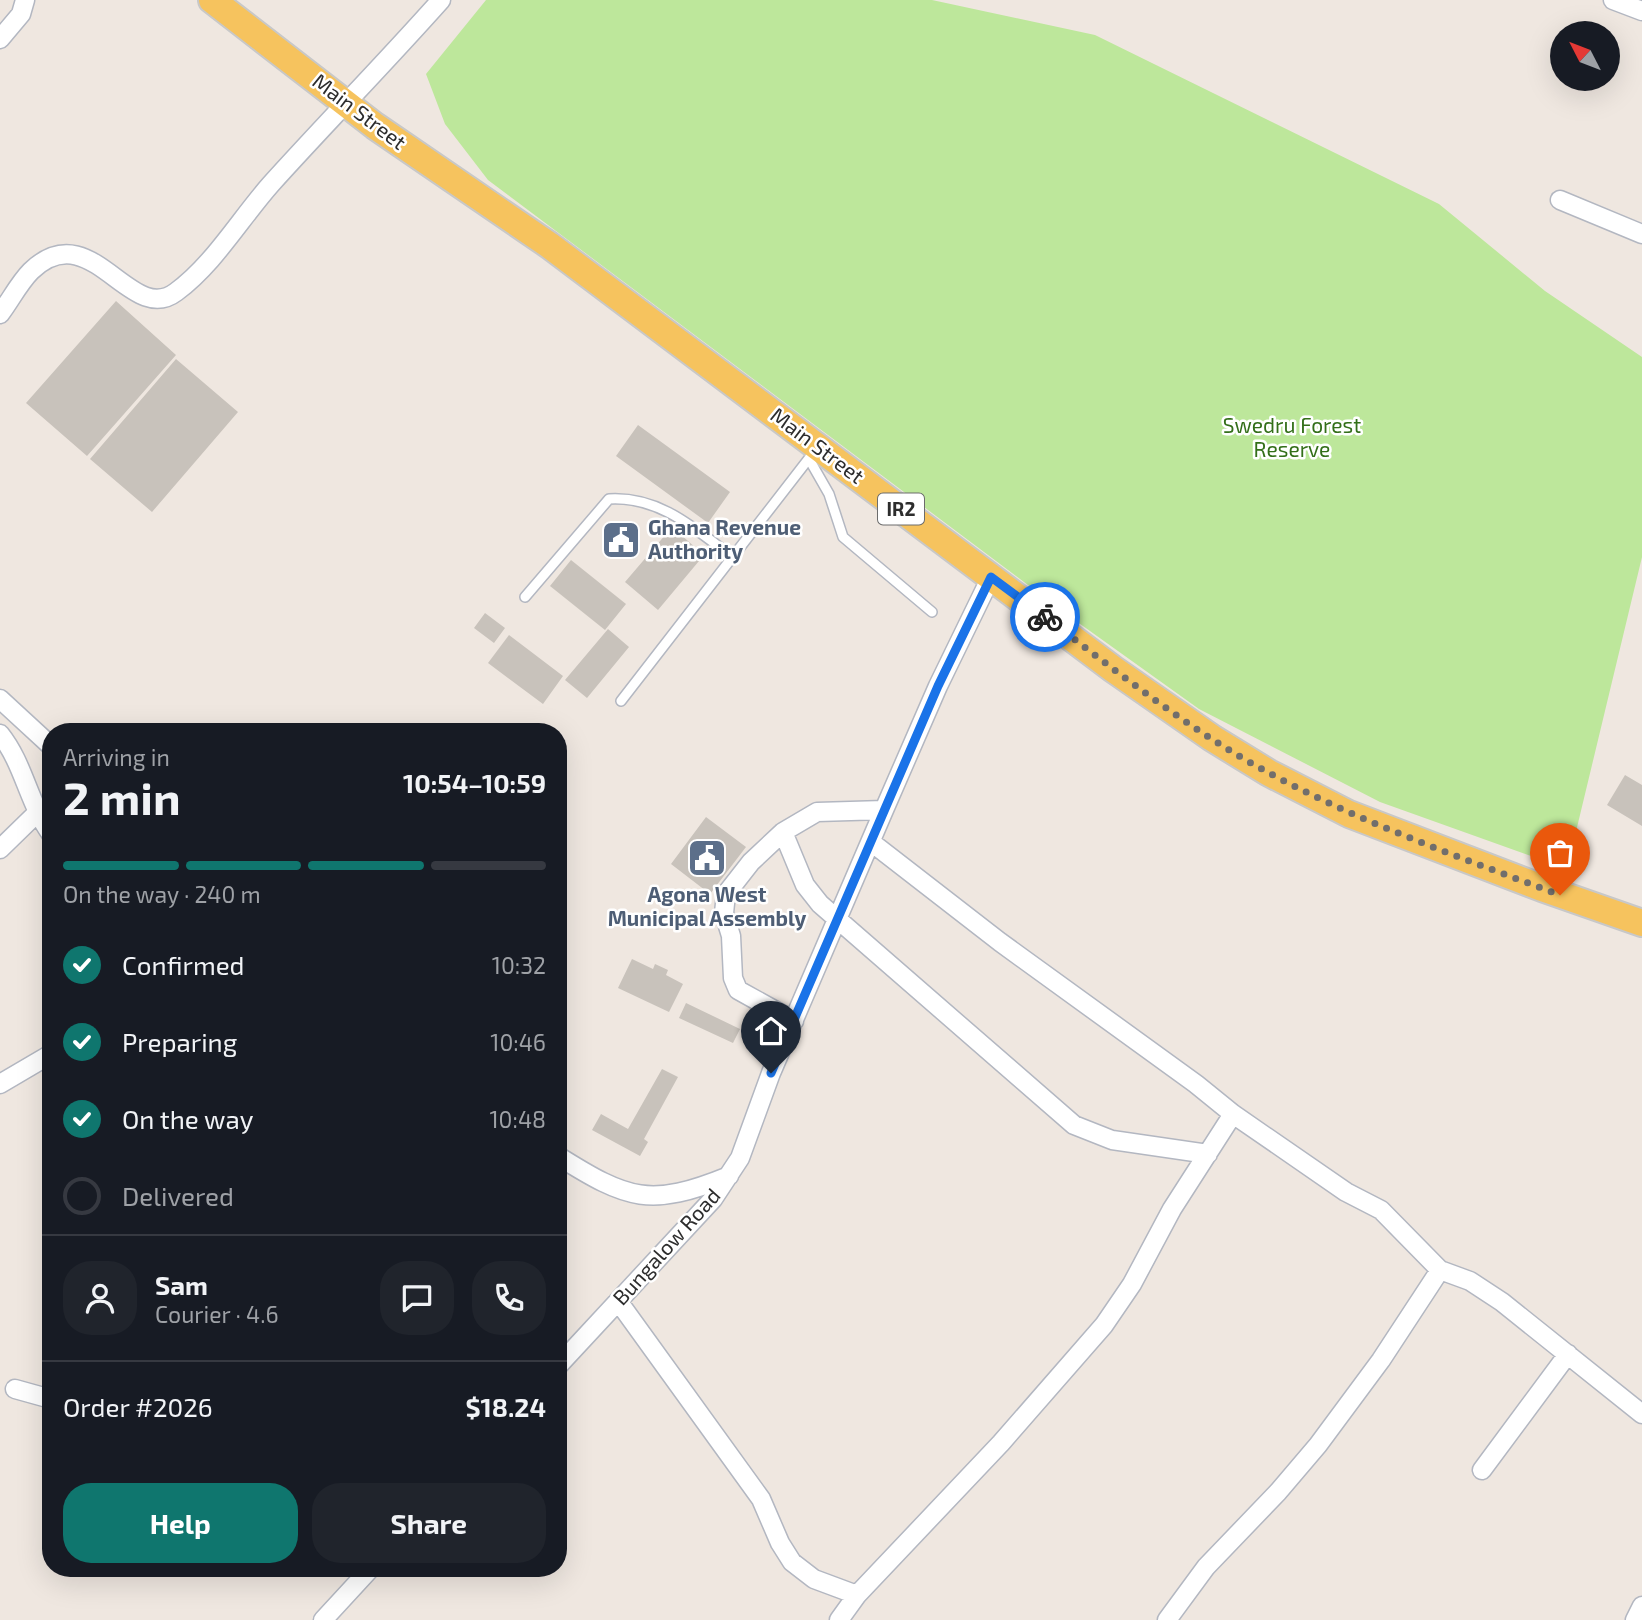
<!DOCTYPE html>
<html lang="en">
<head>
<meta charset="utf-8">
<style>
	:root { --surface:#171b24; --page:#20242c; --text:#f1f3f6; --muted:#9ea1a6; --line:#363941; --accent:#0f766e }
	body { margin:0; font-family:"Exo 2",sans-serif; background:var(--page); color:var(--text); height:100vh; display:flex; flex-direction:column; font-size:26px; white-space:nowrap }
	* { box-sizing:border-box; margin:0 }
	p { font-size:23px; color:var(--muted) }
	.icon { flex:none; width:38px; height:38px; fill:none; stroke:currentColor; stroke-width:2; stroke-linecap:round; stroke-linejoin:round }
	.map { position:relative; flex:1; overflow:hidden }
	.sheet { position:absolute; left:42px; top:723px; width:525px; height:854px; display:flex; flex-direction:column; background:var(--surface); border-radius:28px; box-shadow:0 7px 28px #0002 }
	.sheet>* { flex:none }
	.needle { width:46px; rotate:312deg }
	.controls { position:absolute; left:1550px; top:21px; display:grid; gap:14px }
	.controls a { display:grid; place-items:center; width:70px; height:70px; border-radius:50%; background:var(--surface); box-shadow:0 7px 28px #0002; font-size:35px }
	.pin { position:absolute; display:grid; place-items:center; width:60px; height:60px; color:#fff; margin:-72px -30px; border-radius:50% 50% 50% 0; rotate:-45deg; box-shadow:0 0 7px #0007 }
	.pin .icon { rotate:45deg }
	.courier { position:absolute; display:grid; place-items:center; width:70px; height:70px; margin:-35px; border:5px solid #1a73e8; border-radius:50%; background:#fff; color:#222; box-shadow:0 2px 9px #0007 }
	.overview em { font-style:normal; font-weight:700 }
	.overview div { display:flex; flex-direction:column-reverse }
	.overview { display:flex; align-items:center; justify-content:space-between; height:119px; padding:0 21px }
	h1 { font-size:46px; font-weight:700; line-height:52px }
	.bar { display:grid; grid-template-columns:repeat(4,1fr); gap:10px 7px; align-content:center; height:84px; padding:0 21px }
	.bar i { height:9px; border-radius:5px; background:var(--line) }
	.bar .selected { background:var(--accent) }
	.bar p { grid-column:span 4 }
	.line { display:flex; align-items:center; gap:18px; padding:0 21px; border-top:2px solid var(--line) }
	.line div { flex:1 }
	.round { display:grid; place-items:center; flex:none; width:74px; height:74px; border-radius:28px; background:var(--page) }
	ol { padding:0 21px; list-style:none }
	li { display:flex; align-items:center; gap:21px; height:77px }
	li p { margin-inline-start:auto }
	li .icon { padding:7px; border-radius:50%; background:var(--accent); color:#fff; stroke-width:4 }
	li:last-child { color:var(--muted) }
	li i { width:38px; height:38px; border:4px solid var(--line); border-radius:50% }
	.button { display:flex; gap:14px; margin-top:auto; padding:14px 21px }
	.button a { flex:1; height:80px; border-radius:28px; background:var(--accent); color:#fff; font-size:28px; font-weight:700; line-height:80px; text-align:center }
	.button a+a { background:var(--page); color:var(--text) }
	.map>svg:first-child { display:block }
	.green { fill:#bde79b }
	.building { fill:#c8c2bb }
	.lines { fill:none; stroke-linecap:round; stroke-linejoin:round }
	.lane-casing { stroke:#b3b7c1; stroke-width:12 }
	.street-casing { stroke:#b3b7c1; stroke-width:21 }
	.primary-casing { stroke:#c8c8c8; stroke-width:30 }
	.lane { stroke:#fff; stroke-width:9 }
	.street { stroke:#fff; stroke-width:18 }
	.primary { stroke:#f6c35e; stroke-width:26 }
	.done { stroke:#716e6c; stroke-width:7; stroke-dasharray:0 12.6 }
	.route { stroke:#1a73e8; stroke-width:9 }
	.labels { text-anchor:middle; stroke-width:5; stroke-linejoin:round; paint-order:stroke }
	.shield { fill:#fff; stroke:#6c6c6c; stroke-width:2 }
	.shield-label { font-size:19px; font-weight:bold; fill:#2d2d2d }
	.street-label { font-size:21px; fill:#2d2d2d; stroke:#fff }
	.park-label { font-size:21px; fill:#336f19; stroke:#fff }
	.service-label { font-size:21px; font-weight:bold; fill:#4e5e75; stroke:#fff; text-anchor:start }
</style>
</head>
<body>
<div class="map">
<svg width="1642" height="1620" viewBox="0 0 1642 1620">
	<rect width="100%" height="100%" fill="#efe7e0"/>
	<path class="green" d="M486 0H932L1095 35 1439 204 1545 291 1642 357V557L1567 869 1380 802 1199 709 1076 621 488 180 445 124 426 74Z"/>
	<path class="building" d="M116 301 176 355 87 456 26 403Z
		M176 359 238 412 152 512 90 459Z
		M638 425 730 492 708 523 616 456Z
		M672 527 704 555 658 610 625 582Z
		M571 560 626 604 605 630 550 586Z
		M485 613 505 628 494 643 474 628Z
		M608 629 629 647 587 698 565 680Z
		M509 635 563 676 543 704 488 663Z
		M1625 775 1642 785V826L1607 805Z
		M706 817 746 847 710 894 671 864Z
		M632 959 653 969 655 964 668 970 666 975 683 984 669 1012 618 988Z
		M686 1003 740 1029 733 1043 679 1018Z
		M662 1069 678 1077 644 1139 648 1142 640 1156 592 1130 601 1114 628 1129Z"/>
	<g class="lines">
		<defs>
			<path id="lane" d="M809 459 829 494 843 537 932 612
				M525 597 609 499C660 496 695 529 734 558
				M621 701 817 448"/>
			<path id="street" d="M1613 0 1642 11
				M0 39 21 14 25 0
				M1560 200 1642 234
				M0 314C10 301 19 283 31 271 91 213 130 327 176 292 214 264 240 219 271 184 327 122 385 63 441 0
				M0 699 51 746
				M0 734C24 764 28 802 51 834
				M783 832 805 885 820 904 1074 1125 1112 1140 1208 1154
				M871 842 1000 942 1196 1084 1233 1114 1346 1192 1381 1210 1440 1270 1470 1281 1502 1302 1642 1414
				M0 849 37 813
				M794 1021 738 990 733 978 731 936 724 913 726 894 751 862 783 832 817 812 884 810
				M0 1084 51 1054
				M558 1156C628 1200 650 1208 729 1176
				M618 1301 761 1499 780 1543 792 1562 814 1579 857 1595
				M558 1366 713 1199 740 1158 771 1073 884 810 938 686 991 577
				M15 1389 51 1399
				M1482 1470 1568 1354
				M323 1620 371 1568
				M839 1620 857 1595 1001 1443 1104 1325 1132 1284 1172 1209 1233 1114
				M1167 1620 1206 1567 1278 1492 1318 1445 1381 1360 1440 1270
				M1635 1620 1642 1606"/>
			<path id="primary" d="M212 0 375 126 549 245 1113 669 1212 738 1269 773 1349 814 1542 888 1642 923"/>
		</defs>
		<use href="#lane" class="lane-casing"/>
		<use href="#street" class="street-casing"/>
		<use href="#primary" class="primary-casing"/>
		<use href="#lane" class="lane"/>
		<use href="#street" class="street"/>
		<use href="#primary" class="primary"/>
	</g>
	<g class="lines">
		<path class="done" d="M1045 617C1118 672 1190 731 1271 774 1364 824 1462 858 1560 895"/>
		<path class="route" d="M771 1073 938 686 991 577 1045 617"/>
	</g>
	<defs>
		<symbol id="civic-square" viewBox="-11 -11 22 22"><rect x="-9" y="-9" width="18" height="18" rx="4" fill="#5c6f8a" stroke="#fff"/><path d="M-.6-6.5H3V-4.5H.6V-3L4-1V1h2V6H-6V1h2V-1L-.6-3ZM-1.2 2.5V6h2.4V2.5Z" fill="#fff"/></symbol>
	</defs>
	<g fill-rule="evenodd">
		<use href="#civic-square" x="599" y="518" width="44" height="44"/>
		<use href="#civic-square" x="685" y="836" width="44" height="44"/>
	</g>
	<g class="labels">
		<rect class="shield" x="878" y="493.5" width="46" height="31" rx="5"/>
		<g class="shield-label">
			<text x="901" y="516">IR2</text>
		</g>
		<g class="street-label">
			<text transform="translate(359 112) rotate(37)" y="7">Main Street</text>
			<text transform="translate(817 446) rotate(37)" y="7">Main Street</text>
			<text transform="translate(667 1247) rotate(-48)" y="7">Bungalow Road</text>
		</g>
		<g class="park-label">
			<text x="1292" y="433">Swedru Forest<tspan x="1292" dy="24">Reserve</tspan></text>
		</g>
		<g class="service-label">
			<text x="648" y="535">Ghana Revenue<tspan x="648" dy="24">Authority</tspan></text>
			<text x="707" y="902" text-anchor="middle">Agona West<tspan x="707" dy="24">Municipal Assembly</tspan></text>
		</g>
	</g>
</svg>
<div class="controls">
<a><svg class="needle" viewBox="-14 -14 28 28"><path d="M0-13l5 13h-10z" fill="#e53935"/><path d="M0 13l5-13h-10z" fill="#9ea1a6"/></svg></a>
</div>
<div class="pin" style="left:1560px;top:895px;background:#ea580c"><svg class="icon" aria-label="bag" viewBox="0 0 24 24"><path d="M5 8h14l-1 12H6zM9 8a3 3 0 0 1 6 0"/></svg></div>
<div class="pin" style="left:771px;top:1073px;background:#1f2937"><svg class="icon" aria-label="home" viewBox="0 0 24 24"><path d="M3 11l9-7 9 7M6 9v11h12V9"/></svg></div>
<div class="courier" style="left:1045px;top:617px"><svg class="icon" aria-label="bike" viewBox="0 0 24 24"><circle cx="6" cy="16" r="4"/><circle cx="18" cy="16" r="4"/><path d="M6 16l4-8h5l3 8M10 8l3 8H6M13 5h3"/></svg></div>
<section class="sheet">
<div class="overview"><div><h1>2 min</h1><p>Arriving in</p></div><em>10:54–10:59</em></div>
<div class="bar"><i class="selected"></i><i class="selected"></i><i class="selected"></i><i></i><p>On the way · 240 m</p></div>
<ol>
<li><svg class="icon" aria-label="check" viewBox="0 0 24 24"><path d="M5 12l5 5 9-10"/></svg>Confirmed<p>10:32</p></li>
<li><svg class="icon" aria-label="check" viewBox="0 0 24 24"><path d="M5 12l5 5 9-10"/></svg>Preparing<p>10:46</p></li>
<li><svg class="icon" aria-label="check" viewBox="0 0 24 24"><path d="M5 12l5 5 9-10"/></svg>On the way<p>10:48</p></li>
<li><i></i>Delivered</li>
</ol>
<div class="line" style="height:126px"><a class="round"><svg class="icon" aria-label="person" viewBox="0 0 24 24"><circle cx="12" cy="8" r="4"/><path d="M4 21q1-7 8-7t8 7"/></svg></a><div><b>Sam</b><p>Courier · 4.6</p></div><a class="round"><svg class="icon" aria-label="chat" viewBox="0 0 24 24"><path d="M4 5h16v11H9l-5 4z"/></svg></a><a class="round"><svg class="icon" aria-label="phone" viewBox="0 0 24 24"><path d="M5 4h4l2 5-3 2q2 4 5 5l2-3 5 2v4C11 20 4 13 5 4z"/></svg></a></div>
<div class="line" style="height:91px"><div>Order #2026</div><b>$18.24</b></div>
<div class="button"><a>Help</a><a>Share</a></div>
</section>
</div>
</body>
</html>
